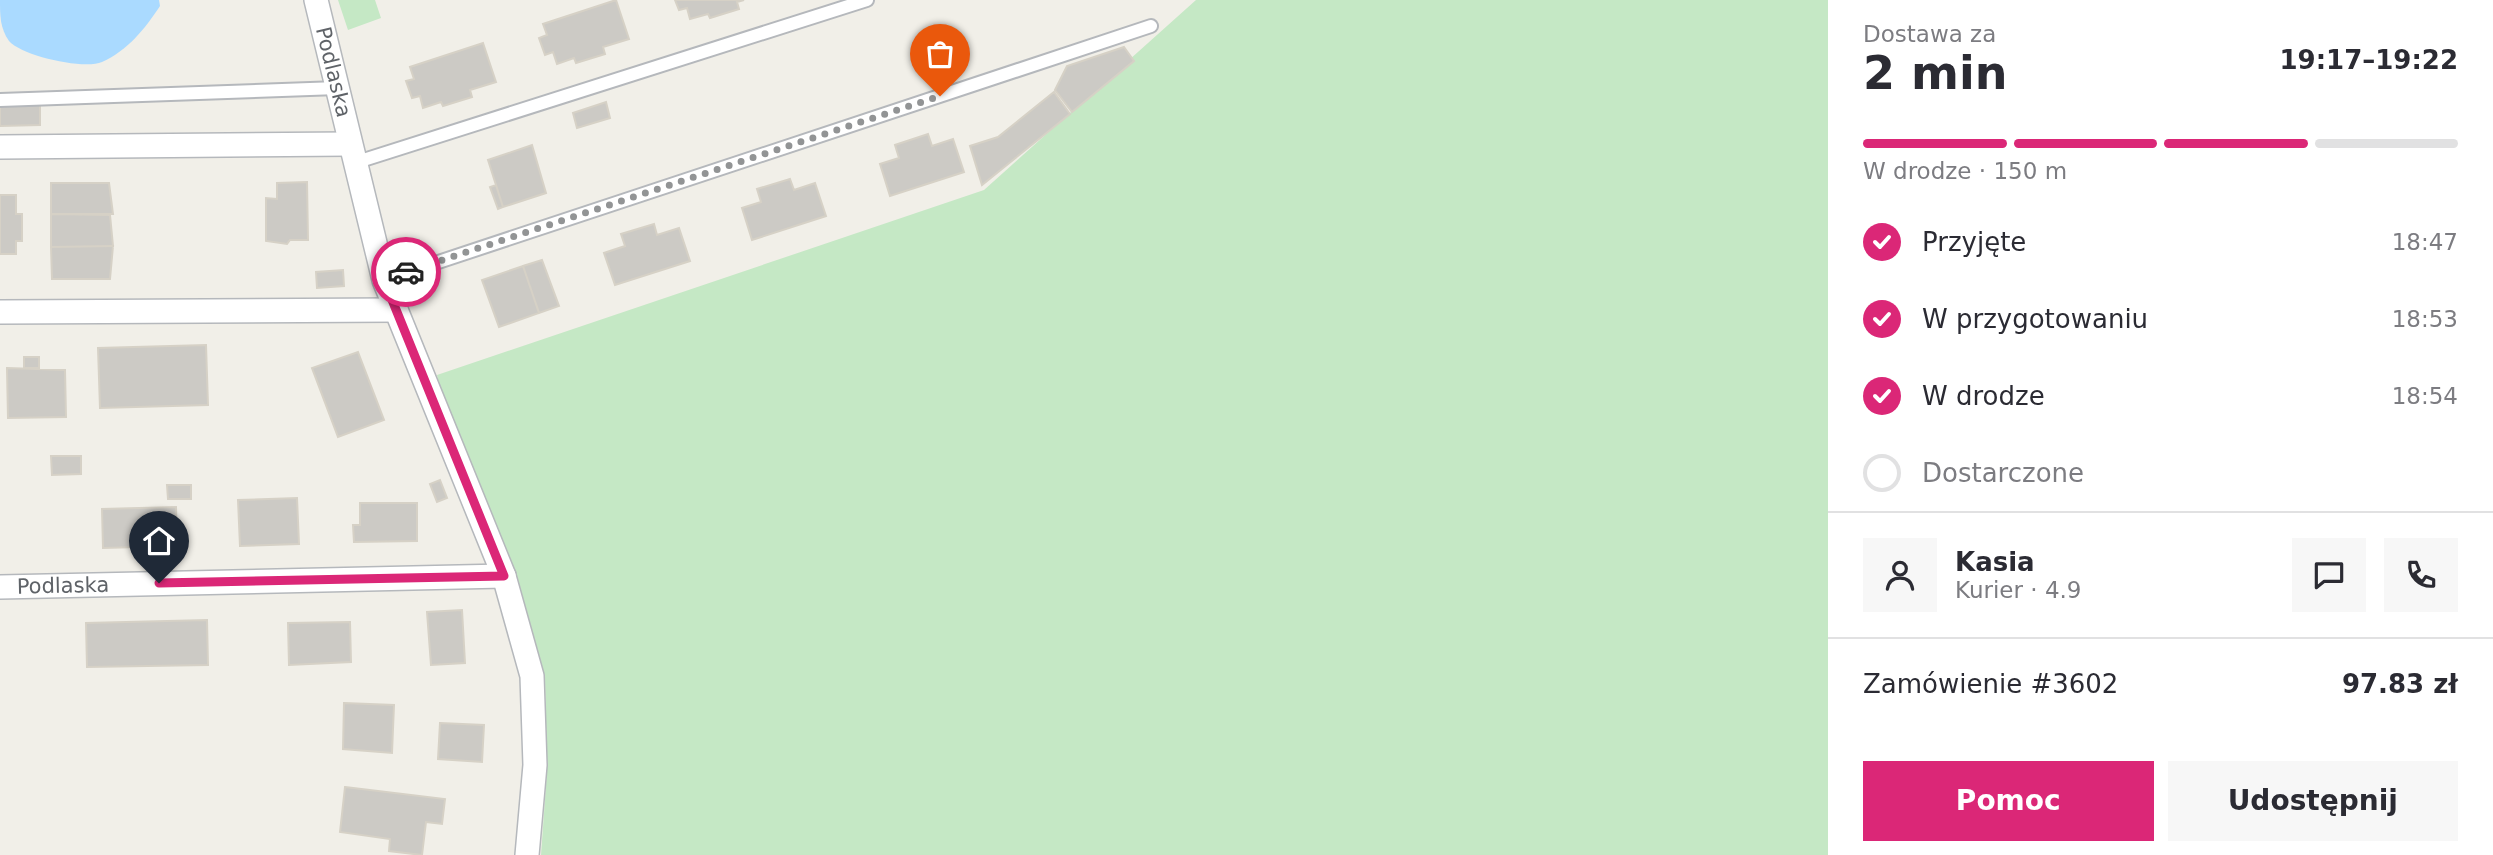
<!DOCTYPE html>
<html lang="pl">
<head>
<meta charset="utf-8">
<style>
	:root { --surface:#fff; --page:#f7f7f7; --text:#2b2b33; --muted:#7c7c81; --line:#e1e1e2; --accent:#db2777 }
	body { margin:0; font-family:"DejaVu Sans",sans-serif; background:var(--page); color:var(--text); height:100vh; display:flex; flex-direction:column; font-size:26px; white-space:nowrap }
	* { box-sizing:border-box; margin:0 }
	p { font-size:23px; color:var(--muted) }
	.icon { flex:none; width:38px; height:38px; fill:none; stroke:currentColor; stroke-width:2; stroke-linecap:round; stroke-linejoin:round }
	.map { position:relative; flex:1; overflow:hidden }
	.details { display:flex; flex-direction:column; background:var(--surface); width:665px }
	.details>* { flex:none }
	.pin { position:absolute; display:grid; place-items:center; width:60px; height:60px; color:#fff; margin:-72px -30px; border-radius:50% 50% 50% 0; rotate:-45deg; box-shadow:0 0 7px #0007 }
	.pin .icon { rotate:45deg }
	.courier { position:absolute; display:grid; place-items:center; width:70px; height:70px; margin:-35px; border:5px solid #db2777; border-radius:50%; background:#fff; color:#222; box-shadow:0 2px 9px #0007 }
	.overview em { font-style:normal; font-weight:800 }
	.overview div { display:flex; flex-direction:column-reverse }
	.overview { display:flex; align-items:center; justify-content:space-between; height:119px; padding:0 35px }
	h1 { font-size:46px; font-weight:800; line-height:52px }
	.bar { display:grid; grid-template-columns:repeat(4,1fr); gap:10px 7px; align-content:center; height:84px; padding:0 35px }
	.bar i { height:9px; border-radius:5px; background:var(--line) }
	.bar .on { background:var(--accent) }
	.bar p { grid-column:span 4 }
	.line { display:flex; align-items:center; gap:18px; padding:0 35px; border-top:2px solid var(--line) }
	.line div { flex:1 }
	.round { display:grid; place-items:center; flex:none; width:74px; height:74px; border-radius:0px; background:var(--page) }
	ol { padding:0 35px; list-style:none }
	li { display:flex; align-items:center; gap:21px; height:77px }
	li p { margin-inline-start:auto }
	li .icon { padding:7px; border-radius:50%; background:var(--accent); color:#fff; stroke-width:4 }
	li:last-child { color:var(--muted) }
	li i { width:38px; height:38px; border:4px solid var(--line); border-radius:50% }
	.primary-button { display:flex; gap:14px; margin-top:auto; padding:14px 35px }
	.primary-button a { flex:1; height:80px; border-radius:0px; background:var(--accent); color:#fff; font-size:28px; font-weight:800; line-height:80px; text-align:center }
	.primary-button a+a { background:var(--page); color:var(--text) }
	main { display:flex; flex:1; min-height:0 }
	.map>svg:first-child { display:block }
	.green { fill:#c5e8c5 }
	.water { fill:#aadaff }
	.building { fill:#cccac5; stroke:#d6d1c6; stroke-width:2 }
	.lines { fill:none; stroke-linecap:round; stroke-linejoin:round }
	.lane-casing { stroke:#b5b8bc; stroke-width:16 }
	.street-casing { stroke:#b5b8bc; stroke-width:26 }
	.lane { stroke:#fff; stroke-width:12 }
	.street { stroke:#fff; stroke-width:23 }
	.done { stroke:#929495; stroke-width:7; stroke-dasharray:0 12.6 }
	.route { stroke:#db2777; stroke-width:9 }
	.labels { text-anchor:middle; stroke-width:5; stroke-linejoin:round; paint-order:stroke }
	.street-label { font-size:21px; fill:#5f6368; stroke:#fff }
</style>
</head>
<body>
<main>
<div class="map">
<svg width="1828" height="855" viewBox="0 0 1828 855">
	<rect width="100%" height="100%" fill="#f1efe8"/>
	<path class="green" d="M338 0H375L381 18 348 30Z
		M1196 0H1828V855H541L547 771 545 678 486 506 442 401 437 375 984 190Z"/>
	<path class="water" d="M0 0H159L160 6C144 30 128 50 102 62 84 70 22 56 9 41 0 28 0 16 0 0Z"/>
	<path class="building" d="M616 0 629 39 603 47 605 54 576 63 574 58 557 64 553 52 545 55 539 38 547 35 543 24Z
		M675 0H744L737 2 739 9 710 18 708 14 690 19 687 8 679 10Z
		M483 43 496 82 470 90 472 97 443 106 441 102 423 108 420 96 412 98 406 81 414 79 410 67Z
		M1124 47 1134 61 1072 112 1055 90 1067 66Z
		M1054 92 1070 114 982 185 970 146 998 137Z
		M606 102 610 118 577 128 573 113Z
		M0 103H40V125L0 126Z
		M928 134 932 146 953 139 964 172 890 196 880 164 899 158 895 145Z
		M532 145 546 193 503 207 488 160Z
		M790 179 794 190 815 183 826 216 752 240 742 208 761 202 757 189Z
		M307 182 308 240H290L287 244 266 241V198L277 199V183Z
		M51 183H109L113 214H51Z
		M496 185 503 207 498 209 490 187Z
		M0 195H16V214H22V241H16V254H0Z
		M51 214 110 215 113 246 51 247Z
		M654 224 657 235 679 228 690 261 615 285 604 253 625 246 621 234Z
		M113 246 110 279H52L51 247Z
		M542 260 559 306 539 313 523 266Z
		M523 266 539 313 499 327 482 280Z
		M343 270 344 286 317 288 316 272Z
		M206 345 208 405 100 408 98 348Z
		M358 352 384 420 338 437 312 368Z
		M24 357H39V368H24Z
		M7 368 65 370 66 417 8 418Z
		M51 456H81V474L52 475Z
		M440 480 447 498 437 502 430 484Z
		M167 485H191V499H168Z
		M297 498 299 544 240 546 238 500Z
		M360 503H417V541L354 542 353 525H360Z
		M176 507 177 546 103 548 102 509Z
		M462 610 465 663 431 665 427 612Z
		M207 620 208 665 87 667 86 623Z
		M350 622 351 662 289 665 288 623Z
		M344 703 394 705 392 753 343 749Z
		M440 723 484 725 482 762 438 759Z
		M345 787 445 799 442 824 426 822 422 855 389 851 390 839 340 832Z"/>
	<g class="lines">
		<defs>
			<path id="lane" d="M0 100 338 88
				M354 163 867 0
				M384 280 1151 26"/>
			<g id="street">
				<path id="s1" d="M316 0 384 280 504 576 532 676 535 765 527 855"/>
				<path d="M0 147 350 144"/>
				<path d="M0 312 396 310"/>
				<path id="s2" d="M0 587 504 576"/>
			</g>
		</defs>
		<use href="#lane" class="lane-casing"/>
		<use href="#street" class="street-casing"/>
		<use href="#lane" class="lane"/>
		<use href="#street" class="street"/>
	</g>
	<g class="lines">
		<path class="done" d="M406 272 940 96"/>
		<path class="route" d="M159 583 504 576 384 280 406 272"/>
	</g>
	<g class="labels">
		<g class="street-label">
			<text dy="7" stroke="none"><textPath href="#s1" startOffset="74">Podlaska</textPath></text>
			<text dy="7" stroke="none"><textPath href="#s2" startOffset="63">Podlaska</textPath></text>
		</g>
	</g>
</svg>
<div class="pin" style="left:940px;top:96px;background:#ea580c"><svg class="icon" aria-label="bag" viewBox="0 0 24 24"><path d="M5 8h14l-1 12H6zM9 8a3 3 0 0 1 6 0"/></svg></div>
<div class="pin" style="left:159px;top:583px;background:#1f2937"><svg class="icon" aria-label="home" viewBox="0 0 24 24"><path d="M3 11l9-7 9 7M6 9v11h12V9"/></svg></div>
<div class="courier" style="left:406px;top:272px"><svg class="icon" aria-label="car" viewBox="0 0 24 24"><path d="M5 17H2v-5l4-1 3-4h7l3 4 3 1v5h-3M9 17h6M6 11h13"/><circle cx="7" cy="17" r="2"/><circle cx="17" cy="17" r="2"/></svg></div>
</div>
<section class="details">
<div class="overview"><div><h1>2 min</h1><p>Dostawa za</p></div><em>19:17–19:22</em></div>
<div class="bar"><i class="on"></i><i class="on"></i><i class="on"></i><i></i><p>W drodze · 150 m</p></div>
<ol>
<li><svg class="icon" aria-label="check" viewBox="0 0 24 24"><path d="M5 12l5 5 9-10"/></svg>Przyjęte<p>18:47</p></li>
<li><svg class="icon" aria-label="check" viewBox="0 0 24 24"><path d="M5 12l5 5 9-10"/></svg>W przygotowaniu<p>18:53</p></li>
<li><svg class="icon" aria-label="check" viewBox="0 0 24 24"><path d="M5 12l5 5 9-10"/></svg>W drodze<p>18:54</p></li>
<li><i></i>Dostarczone</li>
</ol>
<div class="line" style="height:126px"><a class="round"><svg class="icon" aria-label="person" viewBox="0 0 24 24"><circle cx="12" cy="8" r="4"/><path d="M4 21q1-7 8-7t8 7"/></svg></a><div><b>Kasia</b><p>Kurier · 4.9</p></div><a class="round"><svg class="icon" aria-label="chat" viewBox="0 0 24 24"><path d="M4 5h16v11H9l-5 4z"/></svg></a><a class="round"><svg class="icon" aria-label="phone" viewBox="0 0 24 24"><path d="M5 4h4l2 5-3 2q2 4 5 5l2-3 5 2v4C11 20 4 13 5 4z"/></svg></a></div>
<div class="line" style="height:91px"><div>Zamówienie #3602</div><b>97.83 zł</b></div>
<div class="primary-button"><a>Pomoc</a><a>Udostępnij</a></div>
</section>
</main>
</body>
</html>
